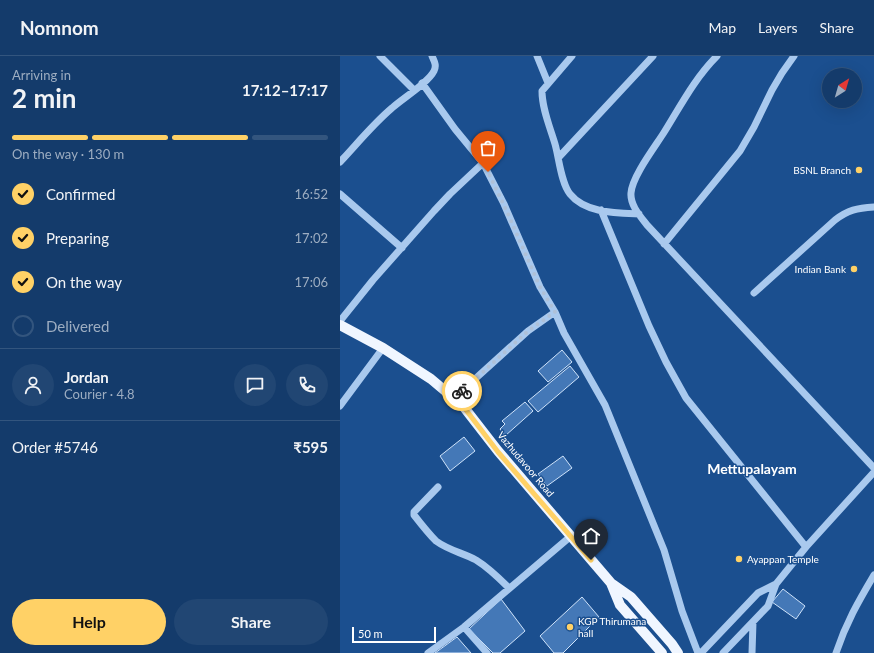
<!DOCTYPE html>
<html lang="en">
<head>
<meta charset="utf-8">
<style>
	:root { --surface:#143b6b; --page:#214673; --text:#f1f3f6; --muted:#9dadc1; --line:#33557e; --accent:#ffd166 }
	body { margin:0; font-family:Lato,sans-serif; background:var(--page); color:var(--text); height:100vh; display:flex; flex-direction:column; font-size:15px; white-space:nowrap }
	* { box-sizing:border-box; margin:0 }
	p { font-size:13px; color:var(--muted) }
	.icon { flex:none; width:22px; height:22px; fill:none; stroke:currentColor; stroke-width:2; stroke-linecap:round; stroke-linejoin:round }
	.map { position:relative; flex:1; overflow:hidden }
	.drawer { display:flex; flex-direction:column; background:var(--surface); width:340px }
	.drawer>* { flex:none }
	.needle { width:26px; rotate:37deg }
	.controls { position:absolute; left:482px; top:12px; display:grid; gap:8px }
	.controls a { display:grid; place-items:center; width:40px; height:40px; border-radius:50%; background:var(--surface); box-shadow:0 4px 16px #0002,0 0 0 1px var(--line); font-size:20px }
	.scale { position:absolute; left:12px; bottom:10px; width:84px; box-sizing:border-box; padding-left:4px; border:2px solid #fff; border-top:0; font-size:11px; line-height:14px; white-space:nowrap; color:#fff; -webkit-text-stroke:3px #1b4f8f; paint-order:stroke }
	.pin { position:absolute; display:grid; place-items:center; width:34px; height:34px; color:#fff; margin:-41px -17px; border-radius:50% 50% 50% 0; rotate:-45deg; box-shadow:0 0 4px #0007 }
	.pin .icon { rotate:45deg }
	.courier { position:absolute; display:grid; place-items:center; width:40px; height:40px; margin:-20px; border:3px solid #ffd166; border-radius:50%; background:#fff; color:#222; box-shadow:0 1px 5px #0007 }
	.head em { font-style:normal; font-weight:700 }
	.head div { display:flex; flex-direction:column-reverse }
	.head { display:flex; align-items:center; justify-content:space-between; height:68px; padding:0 12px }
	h1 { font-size:26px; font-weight:700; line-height:30px }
	.bar { display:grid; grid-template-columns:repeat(4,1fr); gap:6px 4px; align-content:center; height:48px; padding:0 12px }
	.bar i { height:5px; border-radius:3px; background:var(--line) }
	.bar .on { background:var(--accent) }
	.bar p { grid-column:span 4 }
	.line { display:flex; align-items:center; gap:10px; padding:0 12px; border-top:1px solid var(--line) }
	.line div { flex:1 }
	.round { display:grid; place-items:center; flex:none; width:42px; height:42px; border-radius:21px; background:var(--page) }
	ol { padding:0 12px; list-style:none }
	li { display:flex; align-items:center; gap:12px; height:44px }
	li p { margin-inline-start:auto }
	li .icon { padding:4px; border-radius:50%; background:var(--accent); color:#111; stroke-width:4 }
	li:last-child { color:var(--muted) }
	li i { width:22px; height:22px; border:2px solid var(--line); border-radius:50% }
	.button { display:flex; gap:8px; margin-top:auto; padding:8px 12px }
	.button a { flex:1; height:46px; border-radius:24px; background:var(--accent); color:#111; font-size:16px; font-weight:700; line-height:46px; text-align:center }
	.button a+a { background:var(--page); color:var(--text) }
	header { display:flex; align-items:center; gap:24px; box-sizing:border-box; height:56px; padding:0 20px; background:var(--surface); border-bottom:1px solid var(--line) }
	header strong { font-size:19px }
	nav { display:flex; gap:22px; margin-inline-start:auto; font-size:14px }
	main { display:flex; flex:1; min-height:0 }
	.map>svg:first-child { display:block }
	.building { fill:#4478b7; stroke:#cfe3fa }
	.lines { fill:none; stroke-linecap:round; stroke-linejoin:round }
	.minor { stroke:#a9c9ee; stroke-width:7 }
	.major { stroke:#f0f6ff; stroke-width:10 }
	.done { stroke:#afc1d8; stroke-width:4; stroke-dasharray:0 7.2 }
	.route { stroke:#ffd166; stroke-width:5 }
	.poi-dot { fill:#ffd166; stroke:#1b4f8f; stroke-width:1.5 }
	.labels { text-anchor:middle; stroke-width:3; stroke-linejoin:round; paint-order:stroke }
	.poi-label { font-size:10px; fill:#fff; stroke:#1b4f8f; text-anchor:end }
	.street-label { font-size:10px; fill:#fff; stroke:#1b4f8f }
	.district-label { font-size:14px; font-weight:bold; fill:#fff; stroke:#1b4f8f }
</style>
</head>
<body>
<header>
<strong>Nomnom</strong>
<nav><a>Map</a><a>Layers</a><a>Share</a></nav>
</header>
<main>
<section class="drawer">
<div class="head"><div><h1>2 min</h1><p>Arriving in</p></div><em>17:12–17:17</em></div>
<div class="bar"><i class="on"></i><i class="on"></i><i class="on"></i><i></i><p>On the way · 130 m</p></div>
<ol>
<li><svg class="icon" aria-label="check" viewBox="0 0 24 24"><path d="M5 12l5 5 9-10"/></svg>Confirmed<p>16:52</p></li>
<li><svg class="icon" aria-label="check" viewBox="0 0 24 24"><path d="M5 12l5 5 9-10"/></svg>Preparing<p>17:02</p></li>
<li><svg class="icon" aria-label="check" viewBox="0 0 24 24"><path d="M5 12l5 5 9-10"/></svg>On the way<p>17:06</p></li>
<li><i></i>Delivered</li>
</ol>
<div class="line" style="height:72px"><a class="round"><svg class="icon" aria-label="person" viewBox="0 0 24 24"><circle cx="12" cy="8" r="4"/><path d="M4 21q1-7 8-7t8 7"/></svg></a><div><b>Jordan</b><p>Courier · 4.8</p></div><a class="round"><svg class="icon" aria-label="chat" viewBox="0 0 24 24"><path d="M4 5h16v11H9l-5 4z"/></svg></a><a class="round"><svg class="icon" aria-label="phone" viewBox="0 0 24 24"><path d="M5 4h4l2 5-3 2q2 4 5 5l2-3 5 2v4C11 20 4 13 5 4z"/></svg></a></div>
<div class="line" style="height:52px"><div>Order #5746</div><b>₹595</b></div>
<div class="button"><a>Help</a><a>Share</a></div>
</section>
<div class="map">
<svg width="534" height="597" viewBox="0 0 534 597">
	<rect width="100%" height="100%" fill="#1b4f8f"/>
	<path class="building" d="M222 294 232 306 208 326 198 315Z
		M230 310 239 321 198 356 188 345Z
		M185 346 193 355 165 380 160 373 165 368 162 365Z
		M124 381 135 395 110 415 100 400Z
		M223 400 232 412 207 430 198 418Z
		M443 533 465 550 456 563 432 546Z
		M242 541 259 561 223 597H214L200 580Z
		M161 543 185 575 160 597H153L129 573Z
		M117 581 131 597H95Z"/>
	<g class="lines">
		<path class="minor" d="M40 0 74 34
			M197 0 208 27
			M232 0 202 35C202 53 210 71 215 88 219 102 221 127 230 138 245 157 276 157 299 158
			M377 0C354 23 340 51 323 78 314 92 292 121 291 137 290 149 300 160 307 169L534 412
			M82 27 115 73 143 107 164 148 200 231 215 256 224 277 265 349 324 494 342 555 358 597
			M219 101 313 0
			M0 106C17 88 33 68 52 52 63 42 88 27 94 15 97 9 94 5 92 0
			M0 138 62 192
			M261 154 309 270 326 306 346 342 466 491
			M324 188 400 95 414 71 432 34 442 17 454 0
			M414 237 495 164C508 154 517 152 534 151
			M0 265 33 224 94 155 110 138 143 107
			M114 342 188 275 215 256
			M0 350 43 292
			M98 431 74 456V459C81 468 88 477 96 485 108 494 123 497 136 504 149 512 159 522 169 532
			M124 571 147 597
			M88 597 124 571 231 480
			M361 597 418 537 436 528
			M383 597 428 550 436 528 466 491 534 416
			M412 597 413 566
			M496 597C506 567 518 546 534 519"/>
		<path class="major" d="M0 269 43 292 91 323 123 350 158 395 271 527 280 549 322 597
			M271 527 291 541 332 588 338 597"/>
	</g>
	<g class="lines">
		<path class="done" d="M122 335 188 275 215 256 200 231 168 158 148 116"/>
		<path class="route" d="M122 335 114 342 123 350 158 396 251 504"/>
	</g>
	<g class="poi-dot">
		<circle cx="519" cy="114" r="4"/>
		<circle cx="514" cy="213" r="4"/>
		<circle cx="399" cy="503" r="4"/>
		<circle cx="230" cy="571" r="4"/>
	</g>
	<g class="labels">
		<g class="poi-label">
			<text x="511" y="118">BSNL Branch</text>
			<text x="506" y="217">Indian Bank</text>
			<text x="407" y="507" text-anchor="start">Ayappan Temple</text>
			<text x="238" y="569" text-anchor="start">KGP Thirumana<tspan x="238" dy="12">hall</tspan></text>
		</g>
		<g class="street-label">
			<text transform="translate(186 408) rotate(50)" y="4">Vazhudavoor Road</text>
		</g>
		<g class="district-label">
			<text x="412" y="418">Mettupalayam</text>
		</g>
	</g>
</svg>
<div class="controls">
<a><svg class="needle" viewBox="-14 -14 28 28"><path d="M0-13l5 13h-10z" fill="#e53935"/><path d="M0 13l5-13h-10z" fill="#9dadc1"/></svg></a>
</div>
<div class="scale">50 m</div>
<div class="pin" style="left:148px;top:116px;background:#ea580c"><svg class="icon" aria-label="bag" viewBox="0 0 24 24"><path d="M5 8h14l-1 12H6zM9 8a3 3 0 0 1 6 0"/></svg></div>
<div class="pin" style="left:251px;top:504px;background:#1f2937"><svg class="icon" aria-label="home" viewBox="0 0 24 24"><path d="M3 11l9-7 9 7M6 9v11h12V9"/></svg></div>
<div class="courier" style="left:122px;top:335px"><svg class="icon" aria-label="bike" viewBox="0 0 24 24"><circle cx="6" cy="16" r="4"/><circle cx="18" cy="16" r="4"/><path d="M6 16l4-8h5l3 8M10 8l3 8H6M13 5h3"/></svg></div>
</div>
</main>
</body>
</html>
